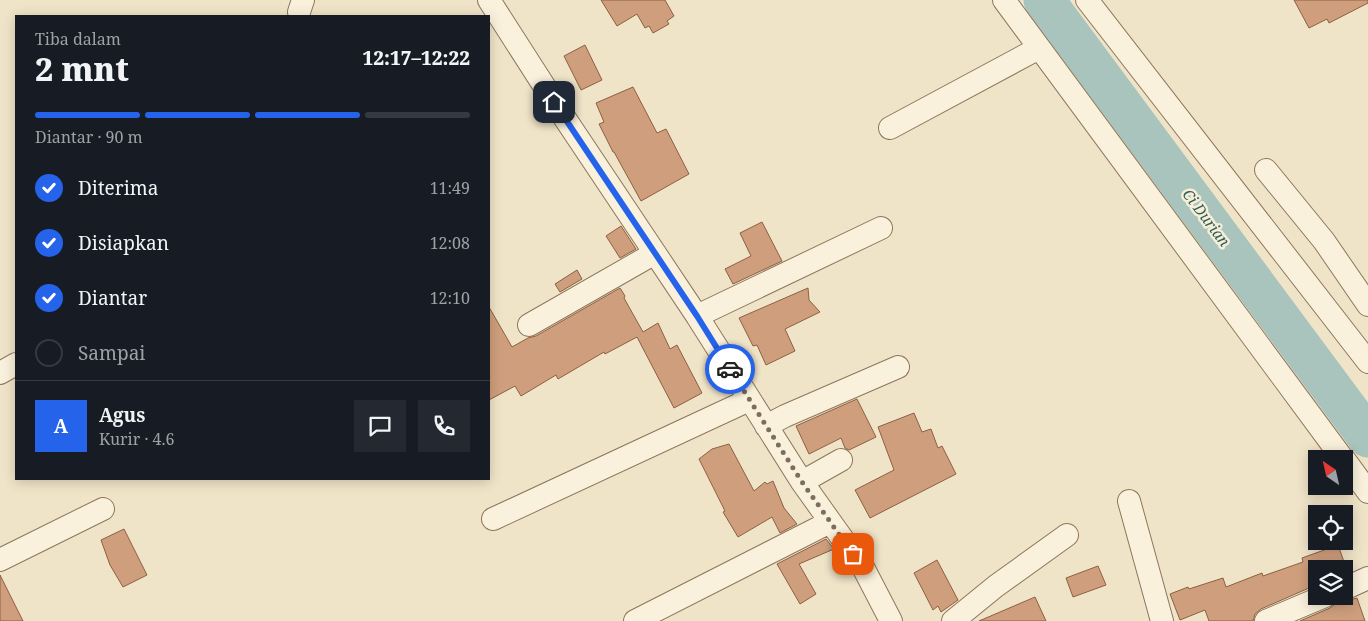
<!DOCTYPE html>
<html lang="id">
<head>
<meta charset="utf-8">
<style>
	:root { --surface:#171b24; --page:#242831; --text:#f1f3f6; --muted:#9ea1a6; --line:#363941; --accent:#2563eb }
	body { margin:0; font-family:"Noto Serif",serif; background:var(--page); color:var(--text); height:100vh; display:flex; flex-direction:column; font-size:19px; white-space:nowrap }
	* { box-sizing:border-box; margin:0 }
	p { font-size:16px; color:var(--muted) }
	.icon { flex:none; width:28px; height:28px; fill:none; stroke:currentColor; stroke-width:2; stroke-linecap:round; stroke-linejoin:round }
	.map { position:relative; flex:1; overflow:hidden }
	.details { position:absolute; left:15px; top:15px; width:475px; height:465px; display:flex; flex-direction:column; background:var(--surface); border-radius:0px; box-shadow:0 2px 12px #0003 }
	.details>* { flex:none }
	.needle { width:32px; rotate:326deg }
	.tools { position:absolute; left:1308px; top:450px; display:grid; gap:10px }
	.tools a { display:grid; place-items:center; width:45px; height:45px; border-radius:0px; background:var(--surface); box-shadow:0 2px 12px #0003; font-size:25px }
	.pin { position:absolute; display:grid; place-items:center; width:42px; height:42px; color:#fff; margin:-21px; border-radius:10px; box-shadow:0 2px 8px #0006 }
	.courier { position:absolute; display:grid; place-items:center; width:50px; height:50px; margin:-25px; border:4px solid #2563eb; border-radius:50%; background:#fff; color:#222; box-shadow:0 1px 6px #0007 }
	.summary em { font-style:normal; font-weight:800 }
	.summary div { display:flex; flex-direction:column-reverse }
	.summary { display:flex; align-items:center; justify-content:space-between; height:85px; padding:0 20px }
	h1 { font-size:32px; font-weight:800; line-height:38px }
	.bar { display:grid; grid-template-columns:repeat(4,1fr); gap:8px 5px; align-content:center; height:60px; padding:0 20px }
	.bar i { height:6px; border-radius:4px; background:var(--line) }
	.bar .current { background:var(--accent) }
	.bar p { grid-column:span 4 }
	.line { display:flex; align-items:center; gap:12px; padding:0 20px; border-top:1px solid var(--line) }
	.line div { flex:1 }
	.round { display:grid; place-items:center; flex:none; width:52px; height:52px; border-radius:0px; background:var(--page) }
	ol { padding:0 20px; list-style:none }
	li { display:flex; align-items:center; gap:15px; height:55px }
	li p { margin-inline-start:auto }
	li .icon { padding:5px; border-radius:50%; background:var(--accent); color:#fff; stroke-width:4 }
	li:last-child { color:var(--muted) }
	li i { width:28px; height:28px; border:2px solid var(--line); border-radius:50% }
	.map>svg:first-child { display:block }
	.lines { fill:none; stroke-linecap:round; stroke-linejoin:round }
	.river { stroke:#a9c4bc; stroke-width:41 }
	.building { fill:#cf9f7d; stroke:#8d5f41 }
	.minor-casing { stroke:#8d765c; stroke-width:24 }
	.minor { stroke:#faf1dc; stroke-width:22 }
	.done { stroke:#7c6e5b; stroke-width:5; stroke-dasharray:0 9 }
	.route { stroke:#2563eb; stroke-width:6 }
	.labels { text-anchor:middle; stroke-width:5; stroke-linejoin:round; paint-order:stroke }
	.water-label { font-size:15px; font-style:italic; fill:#2f5d5a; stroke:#f7eed8 }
</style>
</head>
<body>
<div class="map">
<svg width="1368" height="621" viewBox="0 0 1368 621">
	<rect width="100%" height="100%" fill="#f0e4c8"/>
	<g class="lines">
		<path class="river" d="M1044 0 1368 437"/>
	</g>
	<path class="building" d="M601 0H665L674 16 667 21 669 24 653 33 649 26 645 28 637 14 617 26Z
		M1294 0H1368V3L1329 23 1327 19 1309 28Z
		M585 45 602 80 581 90 564 56Z
		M633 87 657 133 666 129 689 174 641 201 614 152H613L599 124 604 122 596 103Z
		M762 222 782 261 733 284 725 269 751 256 740 233Z
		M621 226 636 249 620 258 606 236Z
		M577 270 582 279 560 292 555 284Z
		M620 288 625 296 624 298 643 332 658 323 670 349 677 345 702 393 674 408 637 337 605 354 604 352 558 379 556 375 521 396 515 386 489 400V307L512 347 528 338 536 336Z
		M808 288 809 300 820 312 785 329 795 351 766 365 757 345 753 346 739 318Z
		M857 399 876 437 849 450 845 448 841 438 809 454 796 426Z
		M914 413 922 432 931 429 938 448 942 446 956 474 870 518 855 490 894 470 878 427Z
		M729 444 754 491 765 482 767 484 773 481 784 508 797 524 780 533 772 517 738 537 723 512 725 511 699 459 712 449Z
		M124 529 147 575 123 587 110 565 101 540Z
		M826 539 834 549 799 564 816 594 800 604 777 564Z
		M1338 545 1348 573 1344 575V569H1316V585L1261 609 1255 614 1253 621H1209L1205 610 1180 620 1170 594 1188 587 1189 589 1223 578 1226 587 1262 573 1263 576 1303 562 1302 558Z
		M937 560 958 600 941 612 938 606 933 610 914 573Z
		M1098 566 1106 585 1073 597 1066 578Z
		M0 575 23 621H0Z
		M1035 597 1046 621H979Z
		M1357 598 1365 621H1300L1330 608 1335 604 1337 600 1343 602Z"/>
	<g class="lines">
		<defs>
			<path id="minor" d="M489 0 564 117 697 316 802 482 864 569 891 621
				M1004 0 1343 459
				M1087 0 1368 362
				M299 12 303 0
				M890 128 1039 48
				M1266 170 1324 241 1368 305
				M697 316 881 228
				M529 325 655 253
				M0 373 16 364
				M766 426 785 416 898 367
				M1344 459 1368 492
				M802 482 841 460
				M1129 501 1162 621
				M493 519 749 400
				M0 560 103 509
				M1344 589 1368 578
				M635 621 830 522
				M953 621 996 586 1067 535
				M1266 621 1325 596"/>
		</defs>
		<use href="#minor" class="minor-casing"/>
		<use href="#minor" class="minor"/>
	</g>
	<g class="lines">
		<path class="done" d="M730 369 802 482 853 554"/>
		<path class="route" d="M554 102 697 316 730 369"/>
	</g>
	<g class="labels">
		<g class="water-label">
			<text transform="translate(1206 218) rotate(53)" y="5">Ci Durian</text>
		</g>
	</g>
</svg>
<div class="tools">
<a><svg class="needle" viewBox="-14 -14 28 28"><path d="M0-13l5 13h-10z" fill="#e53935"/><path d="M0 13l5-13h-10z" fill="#9ea1a6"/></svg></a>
<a><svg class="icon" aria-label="locate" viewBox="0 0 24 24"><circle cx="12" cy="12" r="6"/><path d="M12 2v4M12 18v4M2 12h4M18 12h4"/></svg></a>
<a><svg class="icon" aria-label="layers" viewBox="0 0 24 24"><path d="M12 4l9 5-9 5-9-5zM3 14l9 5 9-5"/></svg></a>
</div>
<div class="pin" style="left:853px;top:554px;background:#ea580c"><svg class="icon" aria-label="bag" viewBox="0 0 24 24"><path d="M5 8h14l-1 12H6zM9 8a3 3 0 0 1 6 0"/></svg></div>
<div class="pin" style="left:554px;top:102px;background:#1f2937"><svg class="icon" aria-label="home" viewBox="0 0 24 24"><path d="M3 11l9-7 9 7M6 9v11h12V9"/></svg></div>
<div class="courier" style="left:730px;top:369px"><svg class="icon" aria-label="car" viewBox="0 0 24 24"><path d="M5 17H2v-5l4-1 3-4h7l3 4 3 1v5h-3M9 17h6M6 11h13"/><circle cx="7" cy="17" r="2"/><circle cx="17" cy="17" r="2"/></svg></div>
<section class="details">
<div class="summary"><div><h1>2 mnt</h1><p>Tiba dalam</p></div><em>12:17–12:22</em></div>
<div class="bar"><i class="current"></i><i class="current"></i><i class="current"></i><i></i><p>Diantar · 90 m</p></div>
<ol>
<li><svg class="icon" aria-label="check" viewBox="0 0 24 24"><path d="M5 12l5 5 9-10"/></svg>Diterima<p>11:49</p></li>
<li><svg class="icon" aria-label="check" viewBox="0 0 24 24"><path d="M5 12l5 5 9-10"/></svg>Disiapkan<p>12:08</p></li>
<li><svg class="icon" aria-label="check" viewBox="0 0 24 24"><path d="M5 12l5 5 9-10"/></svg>Diantar<p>12:10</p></li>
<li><i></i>Sampai</li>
</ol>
<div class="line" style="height:90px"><b class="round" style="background:var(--accent);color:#fff">A</b><div><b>Agus</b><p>Kurir · 4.6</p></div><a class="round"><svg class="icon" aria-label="chat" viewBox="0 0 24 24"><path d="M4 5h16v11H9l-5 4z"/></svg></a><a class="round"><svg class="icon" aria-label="phone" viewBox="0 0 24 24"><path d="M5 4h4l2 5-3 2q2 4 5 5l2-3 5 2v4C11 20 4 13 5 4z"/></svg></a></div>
</section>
</div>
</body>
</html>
